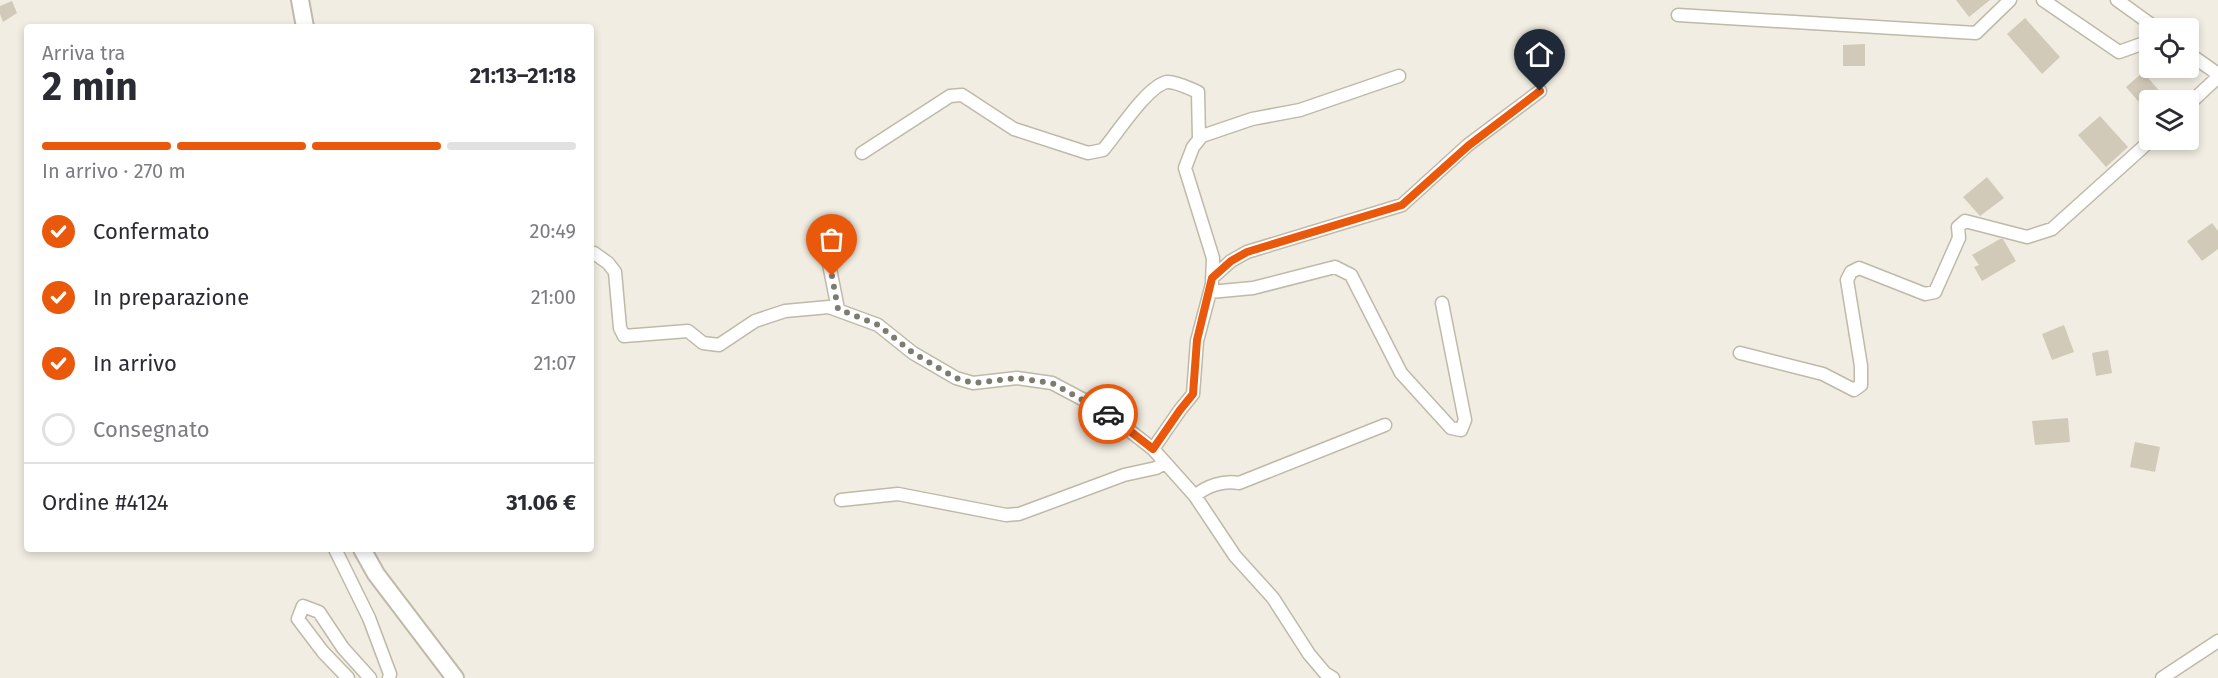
<!DOCTYPE html>
<html lang="it">
<head>
<meta charset="utf-8">
<style>
	:root { --surface:#fff; --page:#f7f7f7; --text:#2b2b33; --muted:#7c7c81; --line:#e1e1e2; --accent:#ea580c }
	body { margin:0; font-family:"Fira Sans",sans-serif; background:var(--page); color:var(--text); height:100vh; display:flex; flex-direction:column; font-size:22px; white-space:nowrap }
	* { box-sizing:border-box; margin:0 }
	p { font-size:20px; color:var(--muted) }
	.icon { flex:none; width:33px; height:33px; fill:none; stroke:currentColor; stroke-width:2; stroke-linecap:round; stroke-linejoin:round }
	.map { position:relative; flex:1; overflow:hidden }
	.side { position:absolute; left:24px; top:24px; width:570px; height:528px; display:flex; flex-direction:column; background:var(--surface); border-radius:6px; box-shadow:0 3px 9px #0003 }
	.side>* { flex:none }
	.tools { position:absolute; left:2139px; top:18px; display:grid; gap:12px }
	.tools a { display:grid; place-items:center; width:60px; height:60px; border-radius:6px; background:var(--surface); box-shadow:0 3px 9px #0003; font-size:30px }
	.pin { position:absolute; display:grid; place-items:center; width:51px; height:51px; color:#fff; margin:-62px -26px; border-radius:50% 50% 50% 0; rotate:-45deg; box-shadow:0 0 6px #0007 }
	.pin .icon { rotate:45deg }
	.courier { position:absolute; display:grid; place-items:center; width:60px; height:60px; margin:-30px; border:4px solid #ea580c; border-radius:50%; background:#fff; color:#222; box-shadow:0 2px 8px #0007 }
	.summary em { font-style:normal; font-weight:700 }
	.summary div { display:flex; flex-direction:column-reverse }
	.summary { display:flex; align-items:center; justify-content:space-between; height:102px; padding:0 18px }
	h1 { font-size:39px; font-weight:700; line-height:45px }
	.bar { display:grid; grid-template-columns:repeat(4,1fr); gap:9px 6px; align-content:center; height:72px; padding:0 18px }
	.bar i { height:8px; border-radius:4px; background:var(--line) }
	.bar .active { background:var(--accent) }
	.bar p { grid-column:span 4 }
	.line { display:flex; align-items:center; gap:15px; padding:0 18px; border-top:2px solid var(--line) }
	.line div { flex:1 }
	ol { padding:0 18px; list-style:none }
	li { display:flex; align-items:center; gap:18px; height:66px }
	li p { margin-inline-start:auto }
	li .icon { padding:6px; border-radius:50%; background:var(--accent); color:#fff; stroke-width:4 }
	li:last-child { color:var(--muted) }
	li i { width:33px; height:33px; border:3px solid var(--line); border-radius:50% }
	.map>svg:first-child { display:block }
	.building { fill:#d2cab8 }
	.lines { fill:none; stroke-linecap:round; stroke-linejoin:round }
	.minor-casing { stroke:#bfb9a8; stroke-width:15 }
	.tertiary-casing { stroke:#bfb9a8; stroke-width:20 }
	.minor { stroke:#fff; stroke-width:12 }
	.tertiary { stroke:#fff; stroke-width:16 }
	.done { stroke:#7f7b70; stroke-width:6; stroke-dasharray:0 10.8 }
	.route { stroke:#ea580c; stroke-width:8 }
</style>
</head>
<body>
<div class="map">
<svg width="2218" height="678" viewBox="0 0 2218 678">
	<rect width="100%" height="100%" fill="#f1ede2"/>
	<path class="building" d="M1956 0H1990L1969 17Z
		M12 1 17 13 3 22 0 14V6Z
		M2025 18 2060 57 2042 74 2007 34Z
		M1865 44V66H1843V45Z
		M2143 72 2162 94 2155 100H2150V105L2145 109 2126 87Z
		M2100 116 2128 147 2106 167 2078 135Z
		M1987 177 2004 198 1980 216 1963 197Z
		M2212 223 2218 231V249L2202 261 2187 241Z
		M2000 239H2003L2016 261 1982 281 1974 267 1979 265 1972 255Z
		M2064 325 2074 352 2052 360 2042 334Z
		M2108 350 2112 373 2096 376 2092 353Z
		M2068 418 2070 442 2035 445 2032 421Z
		M2135 442 2160 447 2155 472 2130 467Z"/>
	<g class="lines">
		<defs>
			<path id="minor" d="M2043 0 2119 52 2150 41
				M2117 0 2156 28
				M1678 15 1976 33 2010 0
				M2188 53 2218 74
				M2188 105 2218 77
				M862 153 950 96 962 95 1014 129 1088 153 1103 150C1117 134 1147 86 1167 82 1176 81 1190 89 1198 92L1199 139
				M594 253 608 263 615 272 620 328 624 336 688 331 703 343 719 345 755 321 785 311 829 307 878 325 913 353 956 378 973 383 1017 378 1052 383 1103 410 1153 449 1195 496 1235 556 1273 598 1309 654 1325 673 1333 678
				M828 259 838 309
				M1212 278 1231 261 1247 252 1402 205 1468 145 1540 91
				M1210 292 1253 288 1335 267 1351 275 1401 373 1451 428 1461 430 1465 420 1442 303
				M1740 353 1823 374 1854 390 1861 385V366L1847 280 1851 272 1859 268 1925 294 1935 292 1959 238 1958 227 1965 221 2027 237 2052 229 2151 140
				M1153 449 1180 410 1193 394 1197 341 1212 284 1213 258 1185 168 1193 147 1202 136 1252 119 1300 110 1399 76
				M1195 496C1206 486 1224 480 1239 483L1385 425
				M841 500 898 494 1006 515 1019 514 1124 475 1156 468 1165 463
				M335 549 369 618 390 674 389 678
				M348 678 323 652 298 619 303 606 319 612 343 648 370 678
				M2162 678 2218 641"/>
			<path id="tertiary" d="M300 0 305 27
				M362 549 376 574 455 678"/>
		</defs>
		<use href="#minor" class="minor-casing"/>
		<use href="#tertiary" class="tertiary-casing"/>
		<use href="#minor" class="minor"/>
		<use href="#tertiary" class="tertiary"/>
	</g>
	<g class="lines">
		<path class="done" d="M832 276 838 309 878 325 913 353 956 378 973 383 1017 378 1052 383 1108 414"/>
		<path class="route" d="M1108 414 1153 449 1180 410 1193 394 1197 340 1212 278 1231 261 1247 252 1402 205 1468 146 1540 91"/>
	</g>
</svg>
<div class="tools">
<a><svg class="icon" aria-label="locate" viewBox="0 0 24 24"><circle cx="12" cy="12" r="6"/><path d="M12 2v4M12 18v4M2 12h4M18 12h4"/></svg></a>
<a><svg class="icon" aria-label="layers" viewBox="0 0 24 24"><path d="M12 4l9 5-9 5-9-5zM3 14l9 5 9-5"/></svg></a>
</div>
<div class="pin" style="left:832px;top:276px;background:#ea580c"><svg class="icon" aria-label="bag" viewBox="0 0 24 24"><path d="M5 8h14l-1 12H6zM9 8a3 3 0 0 1 6 0"/></svg></div>
<div class="pin" style="left:1540px;top:91px;background:#1f2937"><svg class="icon" aria-label="home" viewBox="0 0 24 24"><path d="M3 11l9-7 9 7M6 9v11h12V9"/></svg></div>
<div class="courier" style="left:1108px;top:414px"><svg class="icon" aria-label="car" viewBox="0 0 24 24"><path d="M5 17H2v-5l4-1 3-4h7l3 4 3 1v5h-3M9 17h6M6 11h13"/><circle cx="7" cy="17" r="2"/><circle cx="17" cy="17" r="2"/></svg></div>
<section class="side">
<div class="summary"><div><h1>2 min</h1><p>Arriva tra</p></div><em>21:13–21:18</em></div>
<div class="bar"><i class="active"></i><i class="active"></i><i class="active"></i><i></i><p>In arrivo · 270 m</p></div>
<ol>
<li><svg class="icon" aria-label="check" viewBox="0 0 24 24"><path d="M5 12l5 5 9-10"/></svg>Confermato<p>20:49</p></li>
<li><svg class="icon" aria-label="check" viewBox="0 0 24 24"><path d="M5 12l5 5 9-10"/></svg>In preparazione<p>21:00</p></li>
<li><svg class="icon" aria-label="check" viewBox="0 0 24 24"><path d="M5 12l5 5 9-10"/></svg>In arrivo<p>21:07</p></li>
<li><i></i>Consegnato</li>
</ol>
<div class="line" style="height:78px"><div>Ordine #4124</div><b>31.06 €</b></div>
</section>
</div>
</body>
</html>
